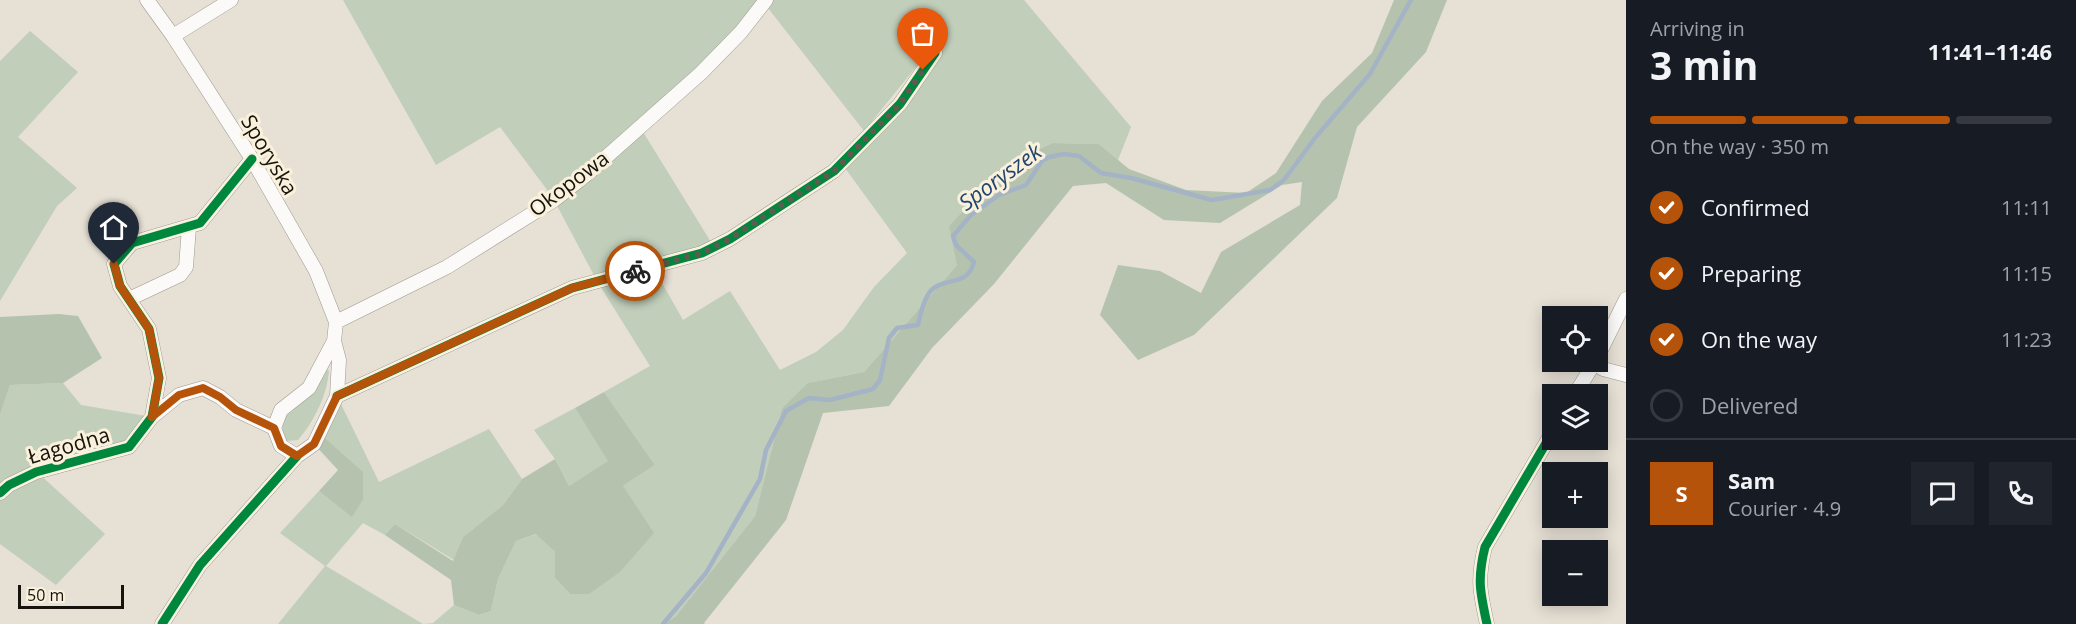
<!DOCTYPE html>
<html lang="en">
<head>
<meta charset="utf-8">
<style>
	:root { --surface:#171b24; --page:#20242c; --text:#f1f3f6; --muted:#9ea1a6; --line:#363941; --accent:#b45309 }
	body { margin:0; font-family:"Open Sans",sans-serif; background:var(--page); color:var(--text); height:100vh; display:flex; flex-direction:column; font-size:22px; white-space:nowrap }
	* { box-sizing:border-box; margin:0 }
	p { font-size:20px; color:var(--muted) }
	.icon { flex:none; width:33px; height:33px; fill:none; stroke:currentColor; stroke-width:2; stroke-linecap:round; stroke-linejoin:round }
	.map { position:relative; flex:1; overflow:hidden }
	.details { display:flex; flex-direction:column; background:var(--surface); width:450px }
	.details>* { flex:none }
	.fabs { position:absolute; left:1542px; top:306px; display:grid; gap:12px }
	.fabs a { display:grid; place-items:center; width:66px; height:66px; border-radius:0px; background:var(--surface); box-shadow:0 3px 15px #0003; font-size:30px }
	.scale { position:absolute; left:18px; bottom:15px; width:106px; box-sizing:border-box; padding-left:6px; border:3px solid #16130c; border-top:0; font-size:16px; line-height:21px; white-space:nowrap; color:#16130c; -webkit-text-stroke:4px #faf1dc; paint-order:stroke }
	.pin { position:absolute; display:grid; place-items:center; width:51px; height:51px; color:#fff; margin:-62px -26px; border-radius:50% 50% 50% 0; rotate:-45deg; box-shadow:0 0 6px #0007 }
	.pin .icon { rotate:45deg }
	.courier { position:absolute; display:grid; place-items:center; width:60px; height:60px; margin:-30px; border:4px solid #b45309; border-radius:50%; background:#fff; color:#222; box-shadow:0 2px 8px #0007 }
	.overview em { font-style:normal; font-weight:700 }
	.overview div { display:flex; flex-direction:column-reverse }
	.overview { display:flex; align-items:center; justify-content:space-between; height:102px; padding:0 24px }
	h1 { font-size:39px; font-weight:700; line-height:45px }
	.bar { display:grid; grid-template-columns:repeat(4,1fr); gap:9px 6px; align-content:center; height:72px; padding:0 24px }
	.bar i { height:8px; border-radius:4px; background:var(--line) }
	.bar .on { background:var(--accent) }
	.bar p { grid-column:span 4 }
	.line { display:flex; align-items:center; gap:15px; padding:0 24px; border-top:2px solid var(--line) }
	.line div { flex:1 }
	.round { display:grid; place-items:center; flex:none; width:63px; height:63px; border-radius:0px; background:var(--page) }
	ol { padding:0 24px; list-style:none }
	li { display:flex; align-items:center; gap:18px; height:66px }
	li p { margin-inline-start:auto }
	li .icon { padding:6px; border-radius:50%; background:var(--accent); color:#fff; stroke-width:4 }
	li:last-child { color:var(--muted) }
	li i { width:33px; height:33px; border:3px solid var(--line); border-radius:50% }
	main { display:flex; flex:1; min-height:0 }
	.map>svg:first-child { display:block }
	.green { fill:#c1ceba }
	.forest { fill:#b5c3ae }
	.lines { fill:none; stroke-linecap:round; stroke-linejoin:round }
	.stream { stroke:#a4b3c5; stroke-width:4.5 }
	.minor-casing { stroke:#9d9990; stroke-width:15 }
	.minor { stroke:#fbfaf9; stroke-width:14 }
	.cycleway-casing { stroke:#faf1dc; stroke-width:13 }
	.cycleway { stroke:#00873e; stroke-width:9 }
	.done { stroke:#5f5b52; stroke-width:6; stroke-dasharray:0 10.8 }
	.route { stroke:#b45309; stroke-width:8 }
	.labels { text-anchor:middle; stroke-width:6; stroke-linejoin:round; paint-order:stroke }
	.street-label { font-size:21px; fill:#16130c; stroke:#faf1dc }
	.water-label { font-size:22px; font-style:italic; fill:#20456e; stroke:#faf1dc }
</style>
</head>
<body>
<main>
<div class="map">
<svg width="1626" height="624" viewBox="0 0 1626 624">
	<rect width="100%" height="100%" fill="#e6e0d5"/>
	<path class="green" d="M343 0H761C727 43 687 79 646 115 615 142 584 169 551 195L500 127 436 165Z
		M773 0H1024L1131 127 1118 160 1099 144 1052 143 1010 163 957 265 864 372 809 383 782 408 755 516 676 616 664 624H278L325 566 280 533 319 491 352 516 363 500 319 433 337 396 379 482 489 429 522 479 503 505 463 537 454 560 395 524 385 535 363 523 326 566 423 624 433 623 454 605 479 615 491 611 498 579 516 541 537 534 555 552V578L570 594 623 486 655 465 604 392 650 366 597 281 554 200 640 127 714 247 653 267 683 320 730 291 780 370 816 352 843 330 874 287 907 253 845 168 940 48 933 46 864 131 768 8Z
		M30 31 78 72 18 137 77 188 57 206 0 301V61Z
		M326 369 329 371C327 395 314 422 298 440L287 441 282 434 284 418 313 393Z
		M63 383 81 405 152 417 129 447 37 472 105 534 56 585 0 544V415L10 385Z
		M575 408 609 461 569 486 555 459 534 430Z"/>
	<path class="forest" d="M1394 0H1447L1426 52 1357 127 1337 198 1194 335 1138 360 1100 315 1118 265 1160 271 1201 293 1221 252 1300 205 1302 182 1282 185 1220 223 1164 220 1106 183 1073 186 994 284 932 348 889 406 823 413 786 520 704 623 705 624H664L676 616 755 516 782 408 808 383 864 372 957 265 949 226 1010 163 1052 143 1099 144 1129 169 1186 190 1246 193 1276 173 1322 101 1372 53Z
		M59 314 78 316 102 358 63 383 10 385 0 415V317Z
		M604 392 655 465 623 486 654 533 620 572 589 594H570L555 578V552L536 534 516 541 498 579 491 611 479 615 454 605 451 580 385 535 395 524 453 561 463 537 503 505 522 479 555 459 569 486 608 461 575 408Z
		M319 433 363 472V500L352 517 319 491 338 470 314 444Z"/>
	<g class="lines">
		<path class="stream" d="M663 624 706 573 760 479 766 450 786 411 809 398 830 400 873 389 880 380 889 338 897 328 918 325C920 315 923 302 929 293 942 275 967 289 974 262L956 245 953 236 971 215 999 195 1026 185 1042 161 1049 157 1064 154 1079 156 1101 173 1131 178 1212 200 1270 190 1284 180 1315 138 1370 74 1411 0"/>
		<defs>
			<path id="minor" d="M147 0 173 36 252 159 316 271 336 322 334 341 339 360 337 396 314 444 297 456 281 446 274 428 281 410 309 388 334 341
				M173 36 231 0
				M129 299 180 275 186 267 189 227
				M336 322 447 267 554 200 587 174 701 73 741 32 766 0
				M1598 356 1626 299
				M1594 363 1603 369 1626 375
				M1575 394 1595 362
				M337 396 572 288 702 253 730 239 834 171 900 104 935 53
				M152 417 179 395 203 388 220 397 236 410 274 428
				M0 493 9 485 36 472 129 447 152 417 159 378 149 329 120 286 114 264 132 243 200 223 252 159
				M162 624 200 565 297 456
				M1487 624C1480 592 1477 579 1485 547L1552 433"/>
		</defs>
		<use href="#minor" class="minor-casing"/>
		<use href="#minor" class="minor"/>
		<defs>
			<path id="cycleway" d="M337 396 572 288 702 253 730 239 834 171 900 104 935 53
				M0 493 9 485 36 472 129 447 152 417 159 378 149 329 120 286 114 264 132 243 200 223 252 159
				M162 624 200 565 297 456
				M1487 624C1480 592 1477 579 1485 547L1552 433"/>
		</defs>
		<use href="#cycleway" class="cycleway-casing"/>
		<use href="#cycleway" class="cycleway"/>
	</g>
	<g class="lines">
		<path class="done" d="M635 271 702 253 730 239 834 171 900 104 923 70"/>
		<path class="route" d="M114 264 120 286 149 329 159 378 152 417 179 395 203 388 220 397 236 410 274 428 281 446 297 456 314 444 337 396 572 288 635 271"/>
	</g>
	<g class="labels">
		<g class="street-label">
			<text transform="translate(269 155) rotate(59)" y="7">Sporyska</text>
			<text transform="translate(569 184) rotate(-37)" y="7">Okopowa</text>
			<text transform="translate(69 446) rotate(-16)" y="7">Łagodna</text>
		</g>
		<g class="water-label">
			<text transform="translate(1000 177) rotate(-36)" y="8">Sporyszek</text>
		</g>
	</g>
</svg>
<div class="fabs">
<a><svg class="icon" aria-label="locate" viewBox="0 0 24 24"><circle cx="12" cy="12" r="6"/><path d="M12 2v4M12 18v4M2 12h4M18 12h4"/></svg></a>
<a><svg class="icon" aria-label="layers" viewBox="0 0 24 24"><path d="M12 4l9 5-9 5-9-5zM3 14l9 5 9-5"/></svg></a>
<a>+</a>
<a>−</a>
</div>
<div class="scale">50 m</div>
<div class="pin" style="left:923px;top:70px;background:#ea580c"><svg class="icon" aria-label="bag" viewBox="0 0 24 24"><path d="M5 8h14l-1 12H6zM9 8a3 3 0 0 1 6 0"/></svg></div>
<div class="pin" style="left:114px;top:264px;background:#1f2937"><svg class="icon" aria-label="home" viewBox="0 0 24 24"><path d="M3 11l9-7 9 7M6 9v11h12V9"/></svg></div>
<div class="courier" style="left:635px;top:271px"><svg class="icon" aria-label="bike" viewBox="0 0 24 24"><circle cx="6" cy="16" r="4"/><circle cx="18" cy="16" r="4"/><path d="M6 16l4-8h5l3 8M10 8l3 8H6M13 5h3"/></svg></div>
</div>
<section class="details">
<div class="overview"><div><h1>3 min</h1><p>Arriving in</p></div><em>11:41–11:46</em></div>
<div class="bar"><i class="on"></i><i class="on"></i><i class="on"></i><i></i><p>On the way · 350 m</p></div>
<ol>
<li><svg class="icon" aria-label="check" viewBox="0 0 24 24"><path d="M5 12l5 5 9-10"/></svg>Confirmed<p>11:11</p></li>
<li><svg class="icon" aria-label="check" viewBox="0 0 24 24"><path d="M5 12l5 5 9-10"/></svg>Preparing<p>11:15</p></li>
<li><svg class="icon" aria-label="check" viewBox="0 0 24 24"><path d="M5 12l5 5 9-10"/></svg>On the way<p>11:23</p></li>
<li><i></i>Delivered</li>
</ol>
<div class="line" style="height:108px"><b class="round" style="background:var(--accent);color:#fff">S</b><div><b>Sam</b><p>Courier · 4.9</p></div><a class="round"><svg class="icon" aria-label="chat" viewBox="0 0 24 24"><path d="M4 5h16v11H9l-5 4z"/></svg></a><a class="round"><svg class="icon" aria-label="phone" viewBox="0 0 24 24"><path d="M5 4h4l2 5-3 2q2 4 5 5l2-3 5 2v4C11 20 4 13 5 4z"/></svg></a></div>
</section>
</main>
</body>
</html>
